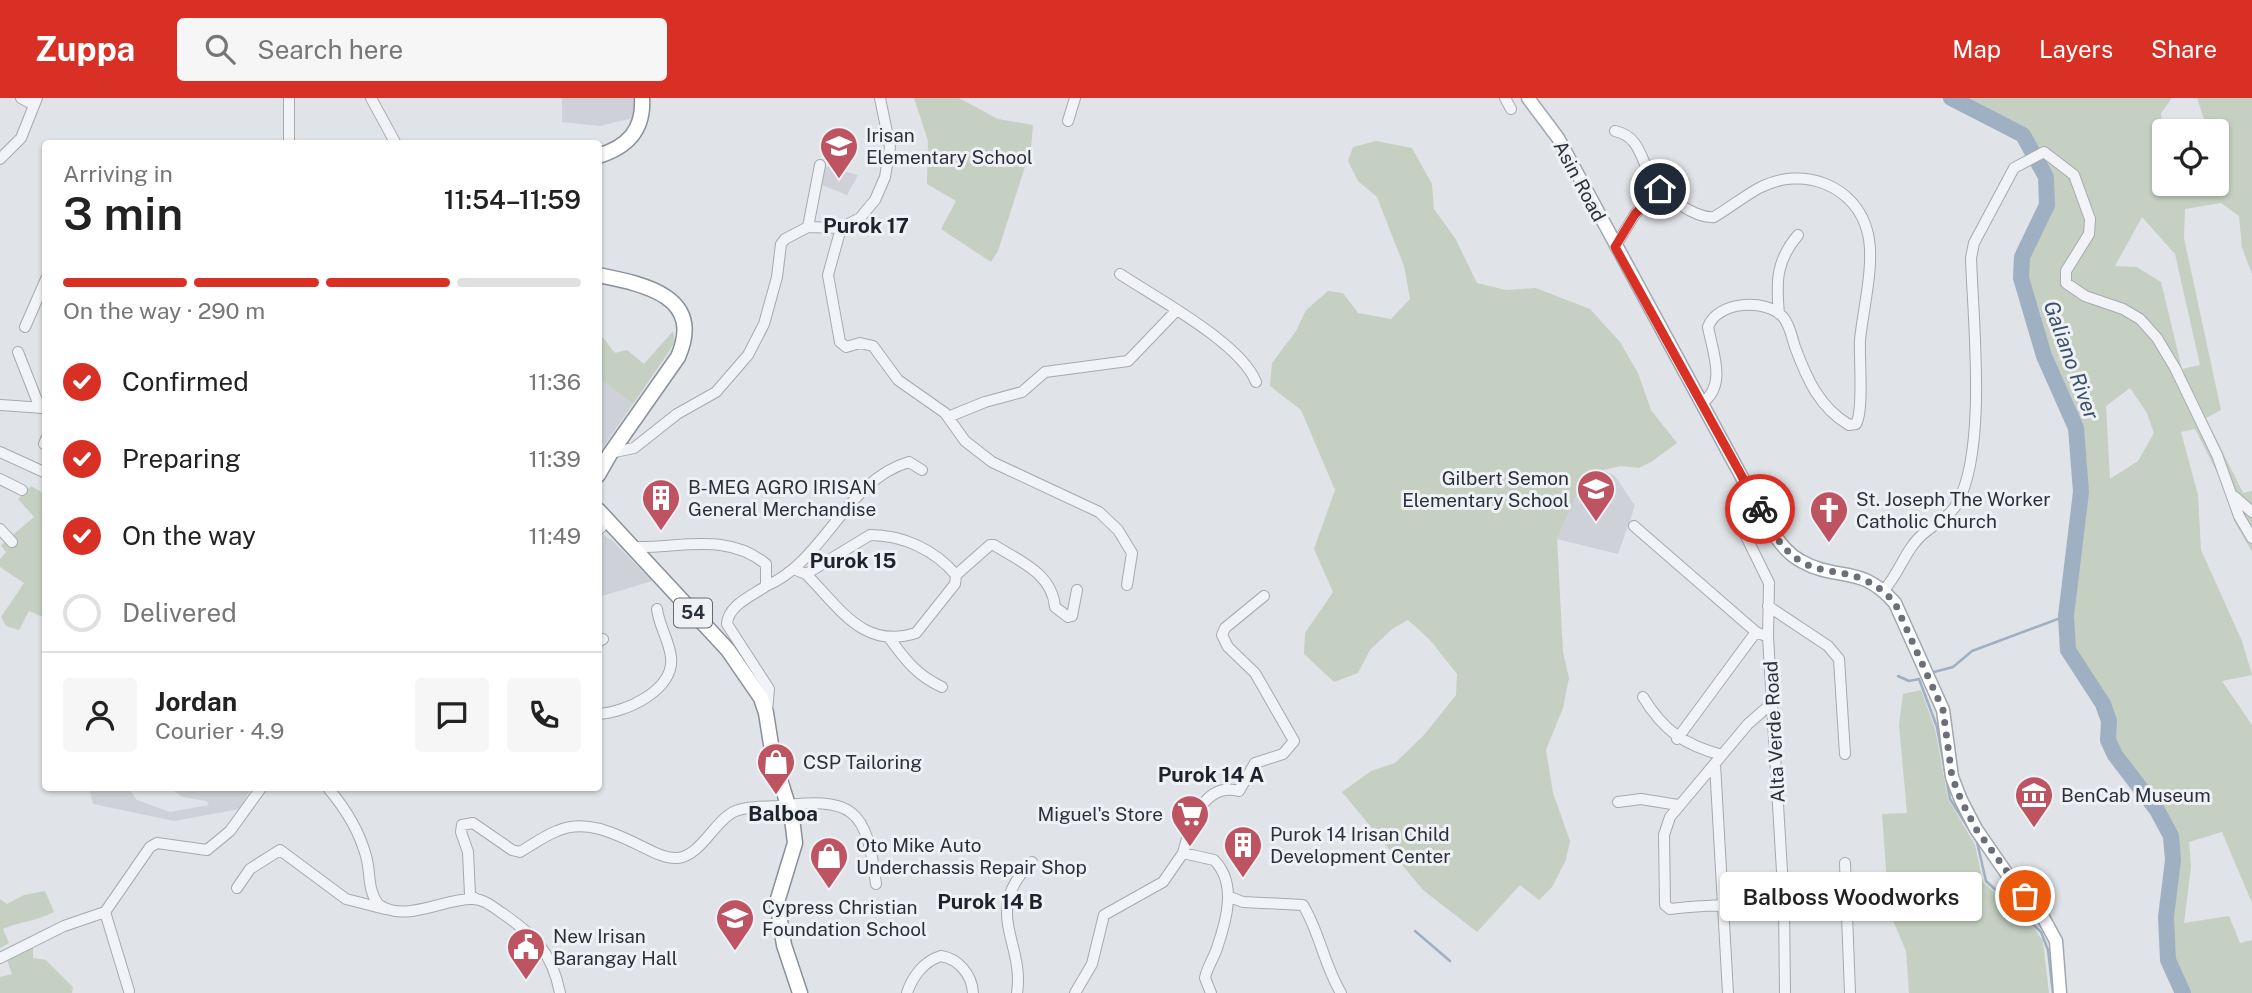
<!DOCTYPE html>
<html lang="en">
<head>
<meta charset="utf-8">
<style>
	:root { --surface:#fff; --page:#f6f6f6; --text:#222; --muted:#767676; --line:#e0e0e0; --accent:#d93025 }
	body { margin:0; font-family:"Public Sans",sans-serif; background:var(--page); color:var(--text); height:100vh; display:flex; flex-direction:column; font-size:26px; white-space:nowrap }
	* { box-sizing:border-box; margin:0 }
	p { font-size:23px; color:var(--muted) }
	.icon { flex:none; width:38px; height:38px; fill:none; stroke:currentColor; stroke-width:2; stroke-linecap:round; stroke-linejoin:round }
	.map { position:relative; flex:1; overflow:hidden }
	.drawer { position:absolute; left:42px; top:42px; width:560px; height:651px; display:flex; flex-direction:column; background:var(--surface); border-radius:7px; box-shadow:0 2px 5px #0004 }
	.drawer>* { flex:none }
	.buttons { position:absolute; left:2152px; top:21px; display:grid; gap:14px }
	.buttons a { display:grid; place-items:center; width:77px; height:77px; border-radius:7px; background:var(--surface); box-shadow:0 2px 5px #0004; font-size:35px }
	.pin { position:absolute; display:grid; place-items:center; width:60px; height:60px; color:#fff; margin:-30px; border:4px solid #fff; border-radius:50%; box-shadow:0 2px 7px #0007 }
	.courier { position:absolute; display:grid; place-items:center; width:70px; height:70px; margin:-35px; border:5px solid #d93025; border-radius:50%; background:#fff; color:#222; box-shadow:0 2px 9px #0007 }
	.bubble { position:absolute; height:49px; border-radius:7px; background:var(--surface); box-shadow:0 2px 5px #0004; font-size:23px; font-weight:600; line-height:49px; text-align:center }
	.headline em { font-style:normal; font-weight:600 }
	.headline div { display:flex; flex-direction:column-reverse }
	.headline { display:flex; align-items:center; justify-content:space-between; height:119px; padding:0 21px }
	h1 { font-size:46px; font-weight:600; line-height:52px }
	.bar { display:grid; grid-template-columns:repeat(4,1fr); gap:10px 7px; align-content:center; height:84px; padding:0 21px }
	.bar i { height:9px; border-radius:5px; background:var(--line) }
	.bar .selected { background:var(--accent) }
	.bar p { grid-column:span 4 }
	.line { display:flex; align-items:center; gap:18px; padding:0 21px; border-top:2px solid var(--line) }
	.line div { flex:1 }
	.round { display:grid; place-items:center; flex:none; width:74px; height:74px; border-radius:7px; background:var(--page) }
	ol { padding:0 21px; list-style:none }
	li { display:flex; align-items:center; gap:21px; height:77px }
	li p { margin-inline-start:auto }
	li .icon { padding:7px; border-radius:50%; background:var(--accent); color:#fff; stroke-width:4 }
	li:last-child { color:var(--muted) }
	li i { width:38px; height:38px; border:4px solid var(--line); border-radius:50% }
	header { display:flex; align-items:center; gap:42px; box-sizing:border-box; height:98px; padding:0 35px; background:var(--accent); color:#fff }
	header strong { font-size:33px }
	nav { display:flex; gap:38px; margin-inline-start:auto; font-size:24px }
	.search { width:490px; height:63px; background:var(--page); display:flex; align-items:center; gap:18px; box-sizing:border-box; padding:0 24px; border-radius:7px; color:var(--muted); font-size:26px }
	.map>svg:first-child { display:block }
	.built { fill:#ced2d8 }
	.green { fill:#c5d0c2; fill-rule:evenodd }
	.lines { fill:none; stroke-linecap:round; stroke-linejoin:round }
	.stream { stroke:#9fb0c3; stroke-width:2.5 }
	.river { stroke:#9fb0c3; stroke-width:16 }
	.minor-casing { stroke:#a6aab0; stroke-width:12 }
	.major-casing { stroke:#a1a7b1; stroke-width:15 }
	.highway-casing { stroke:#89909c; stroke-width:17 }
	.minor { stroke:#f2f3f6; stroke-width:10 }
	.major { stroke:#fff; stroke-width:12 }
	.highway { stroke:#fff; stroke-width:14 }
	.done { stroke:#6a6f78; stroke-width:7; stroke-dasharray:0 12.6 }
	.route { stroke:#d93025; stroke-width:9 }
	.labels { text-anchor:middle; stroke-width:6; stroke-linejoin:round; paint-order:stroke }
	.shield { fill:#eff1f5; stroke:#656b74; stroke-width:2 }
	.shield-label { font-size:18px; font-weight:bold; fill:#2a313c }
	.poi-label { font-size:19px; fill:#2a313c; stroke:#eff1f5; text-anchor:start }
	.street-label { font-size:19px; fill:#2a313c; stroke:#eff1f5 }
	.neighbourhood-label { font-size:21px; font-weight:bold; fill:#1d222d; stroke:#eff1f5 }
	.water-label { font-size:21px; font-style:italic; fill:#394f6c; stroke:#eff1f5 }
</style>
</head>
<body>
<header>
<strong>Zuppa</strong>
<div class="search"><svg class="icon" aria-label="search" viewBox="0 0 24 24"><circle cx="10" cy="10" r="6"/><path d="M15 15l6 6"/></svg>Search here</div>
<nav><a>Map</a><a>Layers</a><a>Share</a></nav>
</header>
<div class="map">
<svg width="2252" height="895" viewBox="0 0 2252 895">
	<rect width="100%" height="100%" fill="#e0e3e7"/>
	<path class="built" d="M562 0H635L637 19 600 28 562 24Z
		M824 68 858 77 847 97 822 87Z
		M599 280 633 306 599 355Z
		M1603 372 1615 378 1635 408 1618 456 1557 441 1582 387Z
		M602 436 612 442 652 483 599 499V438Z
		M89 690H128L137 702 170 714 209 707 206 703 182 699 170 690H251L240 711 174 723 93 706Z"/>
	<path class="green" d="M914 0H959L998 21 1033 27 1031 50 998 153 991 164 941 131 956 103 927 86 928 43Z
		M1951 0H2172L2161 15 2165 86H2217V33H2208L2197 0H2252V176L2242 150 2239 118 2221 105 2185 111 2184 140 2221 312 2206 320 2243 395 2252 393V454L2234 423 2228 396 2195 331 2181 334 2198 397 2201 452 2242 543 2252 577 2222 583 2252 627V805L2222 734 2189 744 2191 768 2184 825 2229 818 2240 845 2252 842V895H2183L2168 862 2166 819 2173 762 2171 738 2157 712 2115 657 2108 642 2109 623 2103 606 2068 552 2066 518 2081 394 2076 330 2044 258 2021 180 2022 159 2047 107 2046 79 2023 37ZM2142 119 2175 156 2200 267 2182 271 2161 184 2137 169 2115 168ZM2130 290 2147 315 2154 335 2138 363 2110 381 2106 308Z
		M1376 43 1412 50 1432 86 1434 111 1455 140 1477 185 1506 192 1536 190 1590 211 1620 244 1638 275 1651 312 1677 345 1651 364 1639 370 1621 368 1603 372 1582 386 1557 441 1563 554 1569 580 1563 610 1546 652 1553 695 1570 743 1566 762 1552 789 1539 802 1520 787 1477 834 1423 792 1342 694 1371 673 1395 665 1424 637 1456 597 1457 576 1430 542 1408 522 1392 531 1370 552 1358 575 1334 584 1304 556 1305 535 1333 494 1314 451 1335 392 1301 312 1270 288 1272 265 1296 233 1306 212 1328 193 1343 195 1358 215 1391 221 1410 201 1404 168 1377 99 1358 83 1348 63 1353 49Z
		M673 233 675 243 670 252 633 306 599 280V235L615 255 627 252 644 266Z
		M31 388 45 396V520L29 513 19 532 6 528 1 519 24 485 0 469V461L6 454 1 447 34 419 18 401Z
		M1921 592 1935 631 1948 701 1975 747 1983 784 2033 829 2043 843 2049 895H1909L1906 853 1889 813 1882 716 1907 715 1899 627 1903 596Z
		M45 793 54 814C37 823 21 823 3 831L9 845 0 850V801L7 806 24 797Z
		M33 849V860L46 862 73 889 72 895H0V879L12 876 7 862Z"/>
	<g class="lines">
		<path class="stream" d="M1934 574 1953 569 1972 553 2066 518
			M1898 578 1909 583 1919 581 1937 629 1950 701 1977 744 1986 783 2041 834 2048 852 2053 895
			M1415 833 1450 863"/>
		<path class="river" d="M1951 0 2023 37 2046 79 2047 107 2022 159 2021 180 2044 258 2076 330 2081 394 2066 518 2068 552 2103 606 2109 623 2108 642 2115 657 2157 712 2171 738 2173 762 2166 819 2168 862 2183 895"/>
		<defs>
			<path id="minor" d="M21 0 34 7
				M371 0 396 46
				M1505 0 1511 11
				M1068 23 1075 0
				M1615 33C1642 39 1640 64 1654 83 1664 98 1696 121 1714 119 1729 110 1743 99 1759 90 1802 67 1857 87 1868 136 1875 166 1863 211 1860 242 1859 260 1864 313 1856 326L1849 327C1819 309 1807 281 1795 249 1792 240 1790 227 1783 219 1766 200 1717 203 1708 229 1713 255 1727 288 1702 305
				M289 46V0
				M0 61 21 40 37 0
				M808 129 820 67
				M841 130 828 177 840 244 846 249 860 245 873 248 898 282 945 315 965 343 992 364 1099 414 1118 432 1132 455 1127 487
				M1615 149 1635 116 1660 91
				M1120 176C1156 200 1241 245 1256 284
				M1779 216C1776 183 1776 163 1798 137
				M25 229 46 181
				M18 254 40 310
				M0 307 44 310
				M948 319 985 304 1022 294 1045 274 1128 263 1176 213
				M44 346 46 341
				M0 354 46 375
				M610 355 634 350 677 316 716 294 748 257 764 226 777 179 781 146 785 141 808 129 841 130 860 120 875 102 885 79 890 49 880 0
				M1743 380 1741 428 1769 485 1768 539 1784 807 1785 895
				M0 381 22 392
				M2235 399 2252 414
				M1634 428 1756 534 1768 539
				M0 431 12 444
				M598 432 607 424
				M635 449C681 450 727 434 766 466V488C752 498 728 507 727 526L769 591 767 613
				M796 472 806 476C840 510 863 552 916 535L955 486 956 477 990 447H994C1019 463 1052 475 1055 509L1068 519 1072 518 1077 492
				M806 476 870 437C903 437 935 452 956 477
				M766 488C825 463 846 382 909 364L922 372
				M1884 492C1899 476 1906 450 1923 436 1936 425 1950 419 1958 404 1987 349 1973 223 1971 160L1974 145 2014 70 2044 54 2074 77 2090 121 2089 136 2066 173V185L2085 198 2123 211 2140 221 2157 240 2175 270 2217 357 2239 418 2252 440
				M1768 508 1828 548 1839 561 1845 656
				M890 541C906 563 918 578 942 589
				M598 544 603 541
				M1643 599C1663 632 1684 647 1722 657
				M1772 605 1748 626 1670 719 1664 737 1665 807 1670 811C1729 804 1787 807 1845 800
				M598 616C625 615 675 592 671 559 669 542 659 528 657 511
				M1677 641 1756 534
				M1715 666 1728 895
				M328 690C345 710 359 732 366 758 371 775 367 791 378 806 404 826 444 800 473 801 484 801 493 809 502 815 535 838 552 854 560 895
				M1618 704 1641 701 1678 707
				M1183 755C1190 728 1203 683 1239 693L1255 665 1283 656 1294 643 1255 575 1228 549 1222 537 1225 530 1264 498
				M1845 765 1850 895
				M237 790 250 771 280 752 346 801 385 811
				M1230 799 1243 804 1303 807C1320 835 1324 867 1341 895
				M476 801 470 797 468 754 461 734 462 727 473 725 512 752 520 754C532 747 544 738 557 733 586 720 616 736 643 749 653 754 666 761 678 760 700 757 713 727 730 716 741 708 763 709 777 708 852 699 867 709 876 786
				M105 814 129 893
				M0 860 64 828 105 814 150 749 157 745 207 752 230 733 261 690
				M907 895C912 879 924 863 941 858 959 861 972 877 973 895
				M1017 895C1025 844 981 813 1032 764
				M1075 895 1092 866 1104 817 1163 784 1183 755 1214 762C1237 785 1227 821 1217 850 1214 860 1207 869 1205 880L1211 895"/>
			<path id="major" d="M1528 0 1558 40 1770 431C1779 443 1787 456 1801 463 1837 484 1860 465 1895 505L1943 612 1952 679 1961 702 1976 731 2007 776 2043 819 2056 843 2060 895"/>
			<path id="highway" d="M598 58C628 49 644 32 642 0
				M598 177C642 186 705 197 678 259L610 356 598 377
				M598 412 728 552 761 600 766 615 773 659 792 720 795 745 777 804 784 847 800 895"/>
		</defs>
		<use href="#minor" class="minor-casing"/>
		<use href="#major" class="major-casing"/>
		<use href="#highway" class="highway-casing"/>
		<use href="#minor" class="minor"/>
		<use href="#major" class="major"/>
		<use href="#highway" class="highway"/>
	</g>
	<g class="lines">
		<path class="done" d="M1760 411C1769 428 1778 445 1792 457 1823 484 1857 462 1895 505L1943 612 1952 679 1961 702 1976 731 2025 798"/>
		<path class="route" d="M1660 91 1635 116 1615 149 1760 411"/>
	</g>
	<defs>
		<symbol id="school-pin" viewBox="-11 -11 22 30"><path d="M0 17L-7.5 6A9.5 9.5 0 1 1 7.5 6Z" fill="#be5362" stroke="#eff1f5"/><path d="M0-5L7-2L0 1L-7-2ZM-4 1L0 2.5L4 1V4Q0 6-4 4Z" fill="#fff"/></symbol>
		<symbol id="building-pin" viewBox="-11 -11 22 30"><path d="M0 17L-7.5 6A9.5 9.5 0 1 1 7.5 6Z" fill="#be5362" stroke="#eff1f5"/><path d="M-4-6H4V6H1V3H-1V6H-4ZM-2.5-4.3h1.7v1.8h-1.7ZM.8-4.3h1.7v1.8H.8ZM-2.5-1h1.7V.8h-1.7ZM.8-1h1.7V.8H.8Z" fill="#fff"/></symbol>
		<symbol id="church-pin" viewBox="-11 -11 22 30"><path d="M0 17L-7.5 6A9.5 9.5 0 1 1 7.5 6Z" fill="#be5362" stroke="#eff1f5"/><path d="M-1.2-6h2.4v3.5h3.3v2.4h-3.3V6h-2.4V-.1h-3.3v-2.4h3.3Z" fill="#fff"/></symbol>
		<symbol id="shop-pin" viewBox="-11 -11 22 30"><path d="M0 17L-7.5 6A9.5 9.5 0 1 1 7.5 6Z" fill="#be5362" stroke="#eff1f5"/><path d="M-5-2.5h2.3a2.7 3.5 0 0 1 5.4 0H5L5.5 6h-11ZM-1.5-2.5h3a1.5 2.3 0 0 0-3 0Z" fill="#fff"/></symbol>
		<symbol id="museum-pin" viewBox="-11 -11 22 30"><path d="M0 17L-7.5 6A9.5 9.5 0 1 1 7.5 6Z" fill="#be5362" stroke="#eff1f5"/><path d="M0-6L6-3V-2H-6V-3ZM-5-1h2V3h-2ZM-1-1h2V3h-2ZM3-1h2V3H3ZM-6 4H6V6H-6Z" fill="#fff"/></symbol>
		<symbol id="supermarket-pin" viewBox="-11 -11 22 30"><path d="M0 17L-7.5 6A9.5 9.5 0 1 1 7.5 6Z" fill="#be5362" stroke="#eff1f5"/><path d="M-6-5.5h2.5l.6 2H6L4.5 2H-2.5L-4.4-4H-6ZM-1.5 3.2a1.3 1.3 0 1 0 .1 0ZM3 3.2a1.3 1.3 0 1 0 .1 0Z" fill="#fff"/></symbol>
		<symbol id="civic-pin" viewBox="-11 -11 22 30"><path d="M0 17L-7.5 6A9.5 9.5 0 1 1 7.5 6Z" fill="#be5362" stroke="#eff1f5"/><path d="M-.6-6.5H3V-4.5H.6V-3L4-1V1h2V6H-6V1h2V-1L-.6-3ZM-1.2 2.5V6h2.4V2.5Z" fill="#fff"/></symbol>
	</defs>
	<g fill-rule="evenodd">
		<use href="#school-pin" x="817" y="26" width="44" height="60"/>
		<use href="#school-pin" x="1574" y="369" width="44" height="60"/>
		<use href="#building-pin" x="639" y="378" width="44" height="60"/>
		<use href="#church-pin" x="1807" y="390" width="44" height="60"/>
		<use href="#shop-pin" x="754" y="642" width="44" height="60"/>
		<use href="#museum-pin" x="2012" y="675" width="44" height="60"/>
		<use href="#supermarket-pin" x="1168" y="694" width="44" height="60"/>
		<use href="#building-pin" x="1221" y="725" width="44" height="60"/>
		<use href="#shop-pin" x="807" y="736" width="44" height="60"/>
		<use href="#school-pin" x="713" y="798" width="44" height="60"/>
		<use href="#civic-pin" x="504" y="827" width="44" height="60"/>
	</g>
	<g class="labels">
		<rect class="shield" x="674" y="500.5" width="38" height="29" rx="5"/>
		<g class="shield-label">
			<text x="693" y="521">54</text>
		</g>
		<g class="poi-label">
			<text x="866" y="44">Irisan<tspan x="866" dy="22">Elementary School</tspan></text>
			<text x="1569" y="387" text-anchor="end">Gilbert Semon<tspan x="1569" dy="22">Elementary School</tspan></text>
			<text x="688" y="396">B-MEG AGRO IRISAN<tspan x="688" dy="22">General Merchandise</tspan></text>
			<text x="1856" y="408">St. Joseph The Worker<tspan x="1856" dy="22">Catholic Church</tspan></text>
			<text x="803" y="671">CSP Tailoring</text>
			<text x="2061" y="704">BenCab Museum</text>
			<text x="1163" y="723" text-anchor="end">Miguel's Store</text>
			<text x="1270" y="743">Purok 14 Irisan Child<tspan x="1270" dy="22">Development Center</tspan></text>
			<text x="856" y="754">Oto Mike Auto<tspan x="856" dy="22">Underchassis Repair Shop</tspan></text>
			<text x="762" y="816">Cypress Christian<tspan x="762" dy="22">Foundation School</tspan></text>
			<text x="553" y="845">New Irisan<tspan x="553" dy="22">Barangay Hall</tspan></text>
		</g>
		<g class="street-label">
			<text transform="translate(1580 83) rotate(62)" y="7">Asin Road</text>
			<text transform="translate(1774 634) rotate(-93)" y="7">Alta Verde Road</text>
		</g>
		<g class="neighbourhood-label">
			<text x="866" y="135">Purok 17</text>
			<text x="853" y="470">Purok 15</text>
			<text x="1211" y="684">Purok 14 A</text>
			<text x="783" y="723">Balboa</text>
			<text x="990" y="811">Purok 14 B</text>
		</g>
		<g class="water-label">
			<text transform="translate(2071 262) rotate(70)" y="7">Galiano River</text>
		</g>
	</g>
</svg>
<div class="buttons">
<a><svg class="icon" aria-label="locate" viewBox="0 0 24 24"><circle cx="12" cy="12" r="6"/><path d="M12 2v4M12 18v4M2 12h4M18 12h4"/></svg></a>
</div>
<div class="pin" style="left:2025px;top:798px;background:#ea580c"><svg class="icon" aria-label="bag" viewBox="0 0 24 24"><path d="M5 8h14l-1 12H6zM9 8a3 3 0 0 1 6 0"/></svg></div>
<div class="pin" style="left:1660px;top:91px;background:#1f2937"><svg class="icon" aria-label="home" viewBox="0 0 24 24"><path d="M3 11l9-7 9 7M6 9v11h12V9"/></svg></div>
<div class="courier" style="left:1760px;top:411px"><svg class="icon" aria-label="bike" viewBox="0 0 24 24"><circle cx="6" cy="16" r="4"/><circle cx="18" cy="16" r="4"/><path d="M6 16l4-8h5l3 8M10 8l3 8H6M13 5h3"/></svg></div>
<div class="bubble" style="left:1720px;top:774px;width:262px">Balboss Woodworks</div>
<section class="drawer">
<div class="headline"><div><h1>3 min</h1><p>Arriving in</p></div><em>11:54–11:59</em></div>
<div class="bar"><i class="selected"></i><i class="selected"></i><i class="selected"></i><i></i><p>On the way · 290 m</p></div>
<ol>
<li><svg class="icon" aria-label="check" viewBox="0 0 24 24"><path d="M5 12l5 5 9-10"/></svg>Confirmed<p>11:36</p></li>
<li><svg class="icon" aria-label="check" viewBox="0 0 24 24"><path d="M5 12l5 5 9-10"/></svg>Preparing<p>11:39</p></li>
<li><svg class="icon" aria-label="check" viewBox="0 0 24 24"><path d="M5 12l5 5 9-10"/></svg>On the way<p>11:49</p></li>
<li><i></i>Delivered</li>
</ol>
<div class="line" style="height:126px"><a class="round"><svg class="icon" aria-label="person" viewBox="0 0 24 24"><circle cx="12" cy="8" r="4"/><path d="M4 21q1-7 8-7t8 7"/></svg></a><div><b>Jordan</b><p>Courier · 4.9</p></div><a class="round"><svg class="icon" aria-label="chat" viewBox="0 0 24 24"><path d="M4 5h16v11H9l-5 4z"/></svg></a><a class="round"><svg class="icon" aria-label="phone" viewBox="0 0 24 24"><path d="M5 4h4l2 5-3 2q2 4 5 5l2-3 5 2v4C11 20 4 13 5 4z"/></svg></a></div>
</section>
</div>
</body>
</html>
